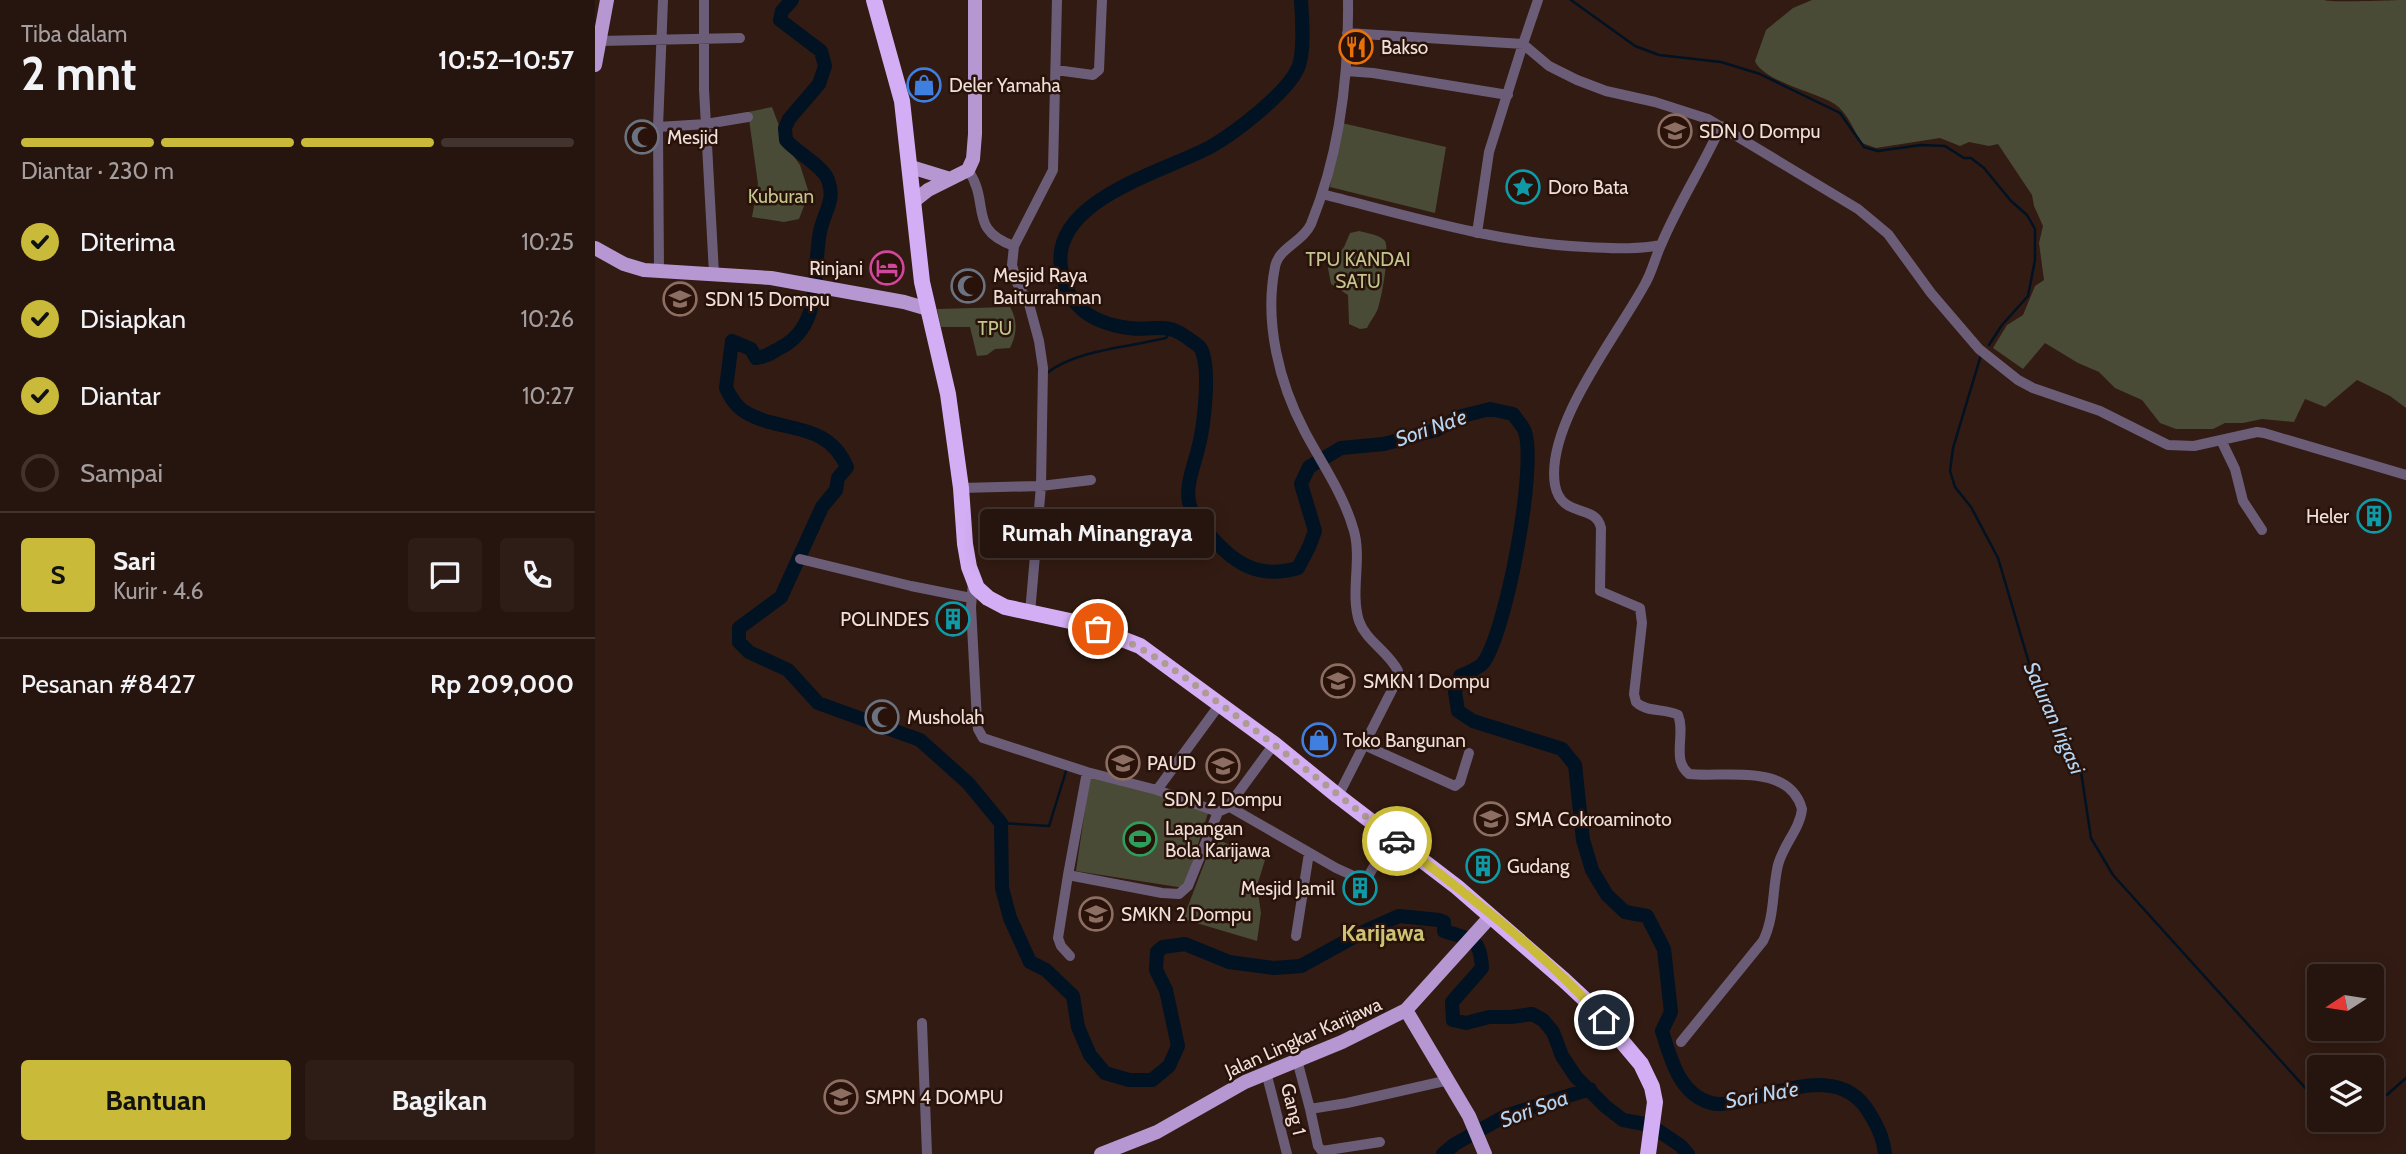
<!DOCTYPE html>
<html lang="id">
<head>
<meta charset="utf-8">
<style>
	:root { --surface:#26140e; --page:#2e1d17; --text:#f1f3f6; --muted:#a49e9e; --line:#42332e; --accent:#caba3a }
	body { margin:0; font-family:Cabin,sans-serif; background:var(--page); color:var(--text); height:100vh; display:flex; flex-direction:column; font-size:26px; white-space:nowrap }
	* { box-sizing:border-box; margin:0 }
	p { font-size:23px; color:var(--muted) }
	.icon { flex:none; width:38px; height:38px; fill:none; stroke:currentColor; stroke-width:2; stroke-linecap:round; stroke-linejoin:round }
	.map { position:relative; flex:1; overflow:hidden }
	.panel { display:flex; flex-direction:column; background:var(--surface); width:595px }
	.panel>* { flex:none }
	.needle { width:46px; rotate:258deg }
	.fabs { position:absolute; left:1712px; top:964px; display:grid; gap:14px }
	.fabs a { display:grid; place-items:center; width:77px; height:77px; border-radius:7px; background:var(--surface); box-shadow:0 4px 18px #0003,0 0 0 2px var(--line); font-size:35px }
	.pin { position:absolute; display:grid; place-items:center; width:60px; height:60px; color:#fff; margin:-30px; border:4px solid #fff; border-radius:50%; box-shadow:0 2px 7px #0007 }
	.courier { position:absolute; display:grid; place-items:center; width:70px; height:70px; margin:-35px; border:5px solid #caba3a; border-radius:50%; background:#fff; color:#222; box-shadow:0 2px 9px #0007 }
	.bubble { position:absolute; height:49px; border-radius:7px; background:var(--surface); box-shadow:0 4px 18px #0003,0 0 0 2px var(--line); font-size:23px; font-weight:700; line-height:49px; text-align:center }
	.head em { font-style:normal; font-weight:700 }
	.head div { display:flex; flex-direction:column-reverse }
	.head { display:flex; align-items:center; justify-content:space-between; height:119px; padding:0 21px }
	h1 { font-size:46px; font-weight:700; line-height:52px }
	.bar { display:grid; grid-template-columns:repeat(4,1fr); gap:10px 7px; align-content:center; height:84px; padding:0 21px }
	.bar i { height:9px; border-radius:5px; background:var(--line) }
	.bar .on { background:var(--accent) }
	.bar p { grid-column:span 4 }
	.line { display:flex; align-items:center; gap:18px; padding:0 21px; border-top:2px solid var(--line) }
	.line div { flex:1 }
	.round { display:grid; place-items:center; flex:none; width:74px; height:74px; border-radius:7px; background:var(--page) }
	ol { padding:0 21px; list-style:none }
	li { display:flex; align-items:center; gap:21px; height:77px }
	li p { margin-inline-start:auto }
	li .icon { padding:7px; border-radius:50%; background:var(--accent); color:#111; stroke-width:4 }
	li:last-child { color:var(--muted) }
	li i { width:38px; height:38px; border:4px solid var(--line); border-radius:50% }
	.action { display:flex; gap:14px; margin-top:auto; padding:14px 21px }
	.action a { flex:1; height:80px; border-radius:7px; background:var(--accent); color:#111; font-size:28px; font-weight:700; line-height:80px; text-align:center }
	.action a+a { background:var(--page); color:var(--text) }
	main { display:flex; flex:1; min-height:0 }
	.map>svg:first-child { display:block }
	.green { fill:#494b36 }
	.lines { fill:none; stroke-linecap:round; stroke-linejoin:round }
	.stream { stroke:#011223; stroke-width:2.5 }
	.river { stroke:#011223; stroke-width:14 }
	.minor { stroke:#6b5d78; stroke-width:10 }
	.major { stroke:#b697d1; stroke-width:14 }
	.highway { stroke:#d4aef4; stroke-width:16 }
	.done { stroke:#ae9b93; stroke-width:7; stroke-dasharray:0 12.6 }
	.route { stroke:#caba3a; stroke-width:9 }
	.labels { text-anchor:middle; stroke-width:5; stroke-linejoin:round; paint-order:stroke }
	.poi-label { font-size:19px; fill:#f0e0d9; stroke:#281209; text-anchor:start }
	.park-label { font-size:19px; fill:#c2c68f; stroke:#281209 }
	.street-label { font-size:19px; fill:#f0e0d9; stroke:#281209 }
	.water-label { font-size:21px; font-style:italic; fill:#b3d5f6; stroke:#281209 }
	.quarter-label { font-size:23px; font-weight:bold; fill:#cdc375; stroke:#281209 }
</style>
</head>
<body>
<main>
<section class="panel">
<div class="head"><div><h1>2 mnt</h1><p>Tiba dalam</p></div><em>10:52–10:57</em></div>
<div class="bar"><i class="on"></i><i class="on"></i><i class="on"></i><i></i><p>Diantar · 230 m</p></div>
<ol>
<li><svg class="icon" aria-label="check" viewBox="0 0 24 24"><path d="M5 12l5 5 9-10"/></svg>Diterima<p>10:25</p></li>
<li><svg class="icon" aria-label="check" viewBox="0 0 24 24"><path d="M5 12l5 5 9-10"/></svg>Disiapkan<p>10:26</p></li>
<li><svg class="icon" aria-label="check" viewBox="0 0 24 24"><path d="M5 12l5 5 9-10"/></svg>Diantar<p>10:27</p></li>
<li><i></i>Sampai</li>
</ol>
<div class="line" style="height:126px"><b class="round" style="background:var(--accent);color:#111">S</b><div><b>Sari</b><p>Kurir · 4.6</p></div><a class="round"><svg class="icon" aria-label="chat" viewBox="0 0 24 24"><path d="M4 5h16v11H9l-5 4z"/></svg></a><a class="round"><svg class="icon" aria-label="phone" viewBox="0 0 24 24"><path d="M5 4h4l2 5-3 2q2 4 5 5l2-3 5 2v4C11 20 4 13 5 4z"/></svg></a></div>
<div class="line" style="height:91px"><div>Pesanan #8427</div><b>Rp 209,000</b></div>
<div class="action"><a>Bantuan</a><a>Bagikan</a></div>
</section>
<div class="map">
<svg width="1811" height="1154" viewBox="0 0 1811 1154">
	<rect width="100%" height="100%" fill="#321b12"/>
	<path class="green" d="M1217 0H1729C1737 3 1796 0 1811 0V408L1795 396 1762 380 1730 407 1710 399 1699 422 1667 419 1648 423H1630L1618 429H1581L1565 423 1547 400 1520 388 1504 372 1483 363 1450 343 1428 369 1398 348 1412 325 1428 315 1440 286 1449 280 1444 243 1448 226 1439 206 1437 195 1403 144 1394 146 1374 142 1365 146 1345 138 1281 148 1267 143C1258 130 1253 112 1238 103 1219 92 1168 81 1160 61L1171 30 1198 8Z
		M177 107 192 147 205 165 214 193 204 219 189 222 157 217 163 184 153 112Z
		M747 123 851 147 840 213 735 187Z
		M764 231C771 233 786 235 790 241 795 251 787 297 783 308 781 315 775 321 772 328L765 329 754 324 753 295 736 284 733 268 749 247 755 233Z
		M415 307C423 320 422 335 415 348L400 349 392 355 382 356 375 327H346L342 309Z
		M495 775 615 807 589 888 481 871Z
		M619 838 670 860 662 886 666 913 662 941 588 919Z"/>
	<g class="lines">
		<path class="stream" d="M976 0 1040 46 1064 55 1126 62 1165 74 1245 113 1269 147 1283 151 1326 145 1350 146 1369 158H1376L1389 168 1416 201 1432 215 1440 229V260L1433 296 1407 325 1394 345
			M1386 355 1358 448 1355 471 1360 487 1376 507 1403 558 1439 680 1485 765 1496 838 1518 875 1714 1092 1724 1100
			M452 373C481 350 534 347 571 338L577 329
			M406 823 454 826 472 768
			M1776 1102 1793 1094 1811 1078"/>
		<path class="river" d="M197 0 187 11 185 20 226 51 230 66 224 84 194 119 190 128 191 140C201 152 229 167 233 180 241 201 229 211 225 232 217 272 229 326 185 348 176 353 171 357 161 358L156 349 137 341 131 388C135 396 139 404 147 410 184 435 231 418 252 467L243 478 241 490 227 507 186 597 144 628V642L154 652 193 670 223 703 325 740 373 783 406 823 407 888 415 918 435 962 451 970 478 996 483 1027 495 1055 510 1073 534 1080H557L574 1066 583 1046 571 990 561 970 562 952 568 947 590 944 634 962 679 968 706 966 766 933 804 916 844 920 849 922V931C876 940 885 936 887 968L857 1002 858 1020 871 1023 894 1017H916L937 1014 948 1020 958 1032 967 1056 981 1077 1010 1106 1028 1120 1055 1125 1086 1146 1093 1154
			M706 0C707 18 710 52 703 68 692 93 641 132 617 146 572 171 456 199 466 267 471 306 496 323 534 328 560 332 569 320 594 339 598 342 604 345 606 349 616 368 609 427 603 449 599 466 589 489 595 506 599 516 606 524 612 532 638 563 663 580 703 568L714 547 720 531 706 484 714 467 746 448 789 444 841 430 867 416 895 409 918 414C922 420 928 426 930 432 942 467 911 633 888 663 884 668 872 673 865 676L860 692 863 711 878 721 967 749 980 765 988 840 997 870 1012 895 1030 912 1052 916 1069 949 1076 1012 1067 1031C1076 1059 1084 1094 1116 1103 1127 1106 1143 1102 1154 1099 1196 1089 1249 1067 1275 1114 1282 1125 1289 1141 1290 1154
			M848 1154 860 1144 910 1116 995 1089"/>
		<path class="minor" d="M109 0V89L119 274
			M943 0 928 44 954 66 982 80 1011 91 1060 102 1113 119 1263 209 1293 234 1336 293 1384 349 1423 380 1438 388 1505 411 1573 445 1599 446 1662 432 1669 433 1811 475
			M752 33 928 44 894 152 882 233
			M4 41 145 38
			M461 70 498 75 504 70 507 0
			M751 71 778 73 913 95
			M63 127 111 124 153 117
			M373 170C396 203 372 230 419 246
			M727 194C814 216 901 243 991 247 1016 248 1041 250 1066 245
			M64 272 63 127 68 0
			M1626 440 1640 469 1648 501 1667 530
			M366 488 446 486 496 480
			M205 559 316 586 376 598
			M378 582 376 607 382 721 383 729 388 738 492 772 562 790 623 812 632 808 679 744
			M435 613 446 486 448 368 444 341 434 304 422 283 417 265 419 246 458 170 462 0
			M769 745 860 786 865 782 874 753
			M492 772 473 875 567 893 584 894 593 886 623 812
			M562 790 625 704
			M743 796 799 686 803 671C794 652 771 641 764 621 755 592 767 560 759 531 749 495 727 464 710 432 684 383 669 322 680 267 683 248 708 242 716 224 745 153 754 76 753 0
			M633 806 741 868 763 878 774 875 796 836
			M473 875 463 938 466 946 475 956
			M701 936 714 853
			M327 1023 332 1154
			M1086 1042 1168 941C1180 917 1177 890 1183 865 1188 845 1205 829 1207 809 1194 762 1129 778 1094 774 1076 760 1091 734 1083 715 1070 708 1052 713 1041 702L1039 694 1047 623 1045 608 1005 591 1006 528C1001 503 966 519 960 485 950 425 1022 336 1050 284 1057 272 1060 258 1066 245 1083 204 1108 166 1126 126
			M702 1060 715 1109 752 1103 854 1080
			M671 1072 692 1154
			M715 1109 723 1146 727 1151 785 1142"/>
		<path class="major" d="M0 65 12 0
			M316 167 355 179
			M319 201 333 190 373 170 378 159 380 134V0
			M0 248 29 264 49 270 176 278 309 302 333 309
			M811 1010 874 1116 890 1154
			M506 1154 562 1132 650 1082 747 1042 811 1010 896 916"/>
		<path class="highway" d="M279 0 307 101 327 282 353 394 366 488 370 544 374 567 382 588 393 598 410 607 489 624 545 646 679 744 743 796 862 887 969 980 998 1007 1046 1064 1057 1087 1060 1102 1053 1154"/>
	</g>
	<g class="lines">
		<path class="done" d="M503 629C551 646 585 674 625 704 685 748 743 795 802 841"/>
		<path class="route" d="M802 841C874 896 949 952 1009 1020"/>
	</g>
	<defs>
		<symbol id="restaurant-ring" viewBox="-11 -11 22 22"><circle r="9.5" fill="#281209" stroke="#e8710a" stroke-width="1.5"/><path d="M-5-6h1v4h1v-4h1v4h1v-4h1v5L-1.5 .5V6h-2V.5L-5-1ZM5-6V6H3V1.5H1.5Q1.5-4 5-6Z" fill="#e8710a"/></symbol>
		<symbol id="shop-ring" viewBox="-11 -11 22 22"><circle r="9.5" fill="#281209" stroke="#3f7fe0" stroke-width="1.5"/><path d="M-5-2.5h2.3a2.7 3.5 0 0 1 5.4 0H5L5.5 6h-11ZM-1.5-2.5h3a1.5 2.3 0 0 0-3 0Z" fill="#3f7fe0"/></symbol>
		<symbol id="school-ring" viewBox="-11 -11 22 22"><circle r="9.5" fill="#281209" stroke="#8d6e63" stroke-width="1.5"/><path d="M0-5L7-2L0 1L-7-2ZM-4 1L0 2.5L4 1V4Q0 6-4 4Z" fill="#8d6e63"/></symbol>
		<symbol id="mosque-ring" viewBox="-11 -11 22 22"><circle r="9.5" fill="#281209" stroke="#6b7280" stroke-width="1.5"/><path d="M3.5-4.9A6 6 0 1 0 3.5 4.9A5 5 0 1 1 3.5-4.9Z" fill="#6b7280"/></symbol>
		<symbol id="sight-ring" viewBox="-11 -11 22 22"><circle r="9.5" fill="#281209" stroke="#0f9aa8" stroke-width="1.5"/><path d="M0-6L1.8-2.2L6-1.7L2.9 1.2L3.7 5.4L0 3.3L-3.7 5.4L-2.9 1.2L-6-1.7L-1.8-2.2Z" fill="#0f9aa8"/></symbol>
		<symbol id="hotel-ring" viewBox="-11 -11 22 22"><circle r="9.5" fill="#281209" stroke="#d1479c" stroke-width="1.5"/><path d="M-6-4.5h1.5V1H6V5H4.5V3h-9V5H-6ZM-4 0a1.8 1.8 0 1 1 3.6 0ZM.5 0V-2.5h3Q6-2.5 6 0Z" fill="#d1479c"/></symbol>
		<symbol id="building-ring" viewBox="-11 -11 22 22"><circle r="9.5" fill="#281209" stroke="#0f9aa8" stroke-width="1.5"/><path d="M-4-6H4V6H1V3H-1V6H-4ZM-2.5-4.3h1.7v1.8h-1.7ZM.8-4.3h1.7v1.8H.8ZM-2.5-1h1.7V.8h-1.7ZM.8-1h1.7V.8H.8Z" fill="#0f9aa8"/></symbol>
		<symbol id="stadium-ring" viewBox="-11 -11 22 22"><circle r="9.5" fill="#281209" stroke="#2e9e5b" stroke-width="1.5"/><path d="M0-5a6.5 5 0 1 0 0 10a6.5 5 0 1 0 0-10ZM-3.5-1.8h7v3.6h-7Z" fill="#2e9e5b"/></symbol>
	</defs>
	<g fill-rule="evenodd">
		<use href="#restaurant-ring" x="742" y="28" width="38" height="38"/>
		<use href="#shop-ring" x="310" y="66" width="38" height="38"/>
		<use href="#school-ring" x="1061" y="112" width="38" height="38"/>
		<use href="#mosque-ring" x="28" y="118" width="38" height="38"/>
		<use href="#sight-ring" x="909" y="168" width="38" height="38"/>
		<use href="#hotel-ring" x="273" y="249" width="38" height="38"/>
		<use href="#mosque-ring" x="354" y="267" width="38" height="38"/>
		<use href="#school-ring" x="66" y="280" width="38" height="38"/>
		<use href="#building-ring" x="1760" y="497" width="38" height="38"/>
		<use href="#building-ring" x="339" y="600" width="38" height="38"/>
		<use href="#school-ring" x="724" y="662" width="38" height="38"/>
		<use href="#mosque-ring" x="268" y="698" width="38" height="38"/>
		<use href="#shop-ring" x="705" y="721" width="38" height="38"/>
		<use href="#school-ring" x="509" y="744" width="38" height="38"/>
		<use href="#school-ring" x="609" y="747" width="38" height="38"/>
		<use href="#school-ring" x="877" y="800" width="38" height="38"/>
		<use href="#stadium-ring" x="526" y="820" width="38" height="38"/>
		<use href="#building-ring" x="869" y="847" width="38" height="38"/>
		<use href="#building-ring" x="746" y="869" width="38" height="38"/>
		<use href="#school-ring" x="482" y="895" width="38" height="38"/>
		<use href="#school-ring" x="227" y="1078" width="38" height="38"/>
	</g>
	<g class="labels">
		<g class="poi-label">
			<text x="786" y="54">Bakso</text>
			<text x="354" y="92">Deler Yamaha</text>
			<text x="1104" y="138">SDN 0 Dompu</text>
			<text x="72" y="144">Mesjid</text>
			<text x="953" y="194">Doro Bata</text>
			<text x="268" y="275" text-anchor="end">Rinjani</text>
			<text x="398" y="282">Mesjid Raya<tspan x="398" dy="22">Baiturrahman</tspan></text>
			<text x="110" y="306">SDN 15 Dompu</text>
			<text x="1754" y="523" text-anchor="end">Heler</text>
			<text x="334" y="626" text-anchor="end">POLINDES</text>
			<text x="768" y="688">SMKN 1 Dompu</text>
			<text x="312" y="724">Musholah</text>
			<text x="748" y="747">Toko Bangunan</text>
			<text x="552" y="770">PAUD</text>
			<text x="628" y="806" text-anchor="middle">SDN 2 Dompu</text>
			<text x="920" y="826">SMA Cokroaminoto</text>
			<text x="570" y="835">Lapangan<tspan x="570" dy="22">Bola Karijawa</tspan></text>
			<text x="912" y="873">Gudang</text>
			<text x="740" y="895" text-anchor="end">Mesjid Jamil</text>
			<text x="526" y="921">SMKN 2 Dompu</text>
			<text x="270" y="1104">SMPN 4 DOMPU</text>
		</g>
		<g class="park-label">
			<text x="186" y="203">Kuburan</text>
			<text x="763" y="266">TPU KANDAI<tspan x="763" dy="22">SATU</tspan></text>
			<text x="400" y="335">TPU</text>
		</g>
		<g class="street-label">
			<text transform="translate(708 1037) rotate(-24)" y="7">Jalan Lingkar Karijawa</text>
			<text transform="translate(699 1109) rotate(76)" y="7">Gang 1</text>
		</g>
		<g class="water-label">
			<text transform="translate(836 428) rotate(-19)" y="7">Sori Na'e</text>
			<text transform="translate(1459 718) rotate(66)" y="7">Saluran Irigasi</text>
			<text transform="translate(1167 1095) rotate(-10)" y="7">Sori Na'e</text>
			<text transform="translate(939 1109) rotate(-20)" y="7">Sori Soa</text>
		</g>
		<g class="quarter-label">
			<text x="788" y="941">Karijawa</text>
		</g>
	</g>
</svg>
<div class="fabs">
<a><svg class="needle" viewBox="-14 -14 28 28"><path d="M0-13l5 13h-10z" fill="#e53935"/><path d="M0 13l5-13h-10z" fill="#a49e9e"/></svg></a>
<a><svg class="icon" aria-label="layers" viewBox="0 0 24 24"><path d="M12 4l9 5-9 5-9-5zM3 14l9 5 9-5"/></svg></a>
</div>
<div class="pin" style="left:503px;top:629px;background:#ea580c"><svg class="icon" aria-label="bag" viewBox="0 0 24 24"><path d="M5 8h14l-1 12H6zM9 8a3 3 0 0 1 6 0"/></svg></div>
<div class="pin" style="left:1009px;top:1020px;background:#1f2937"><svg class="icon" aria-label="home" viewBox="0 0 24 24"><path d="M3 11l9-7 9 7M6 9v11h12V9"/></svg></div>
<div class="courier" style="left:802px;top:841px"><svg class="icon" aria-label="car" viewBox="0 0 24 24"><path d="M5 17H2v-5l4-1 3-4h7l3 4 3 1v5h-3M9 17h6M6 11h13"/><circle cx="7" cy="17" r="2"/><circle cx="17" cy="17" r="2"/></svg></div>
<div class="bubble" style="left:385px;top:509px;width:234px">Rumah Minangraya</div>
</div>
</main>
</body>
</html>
